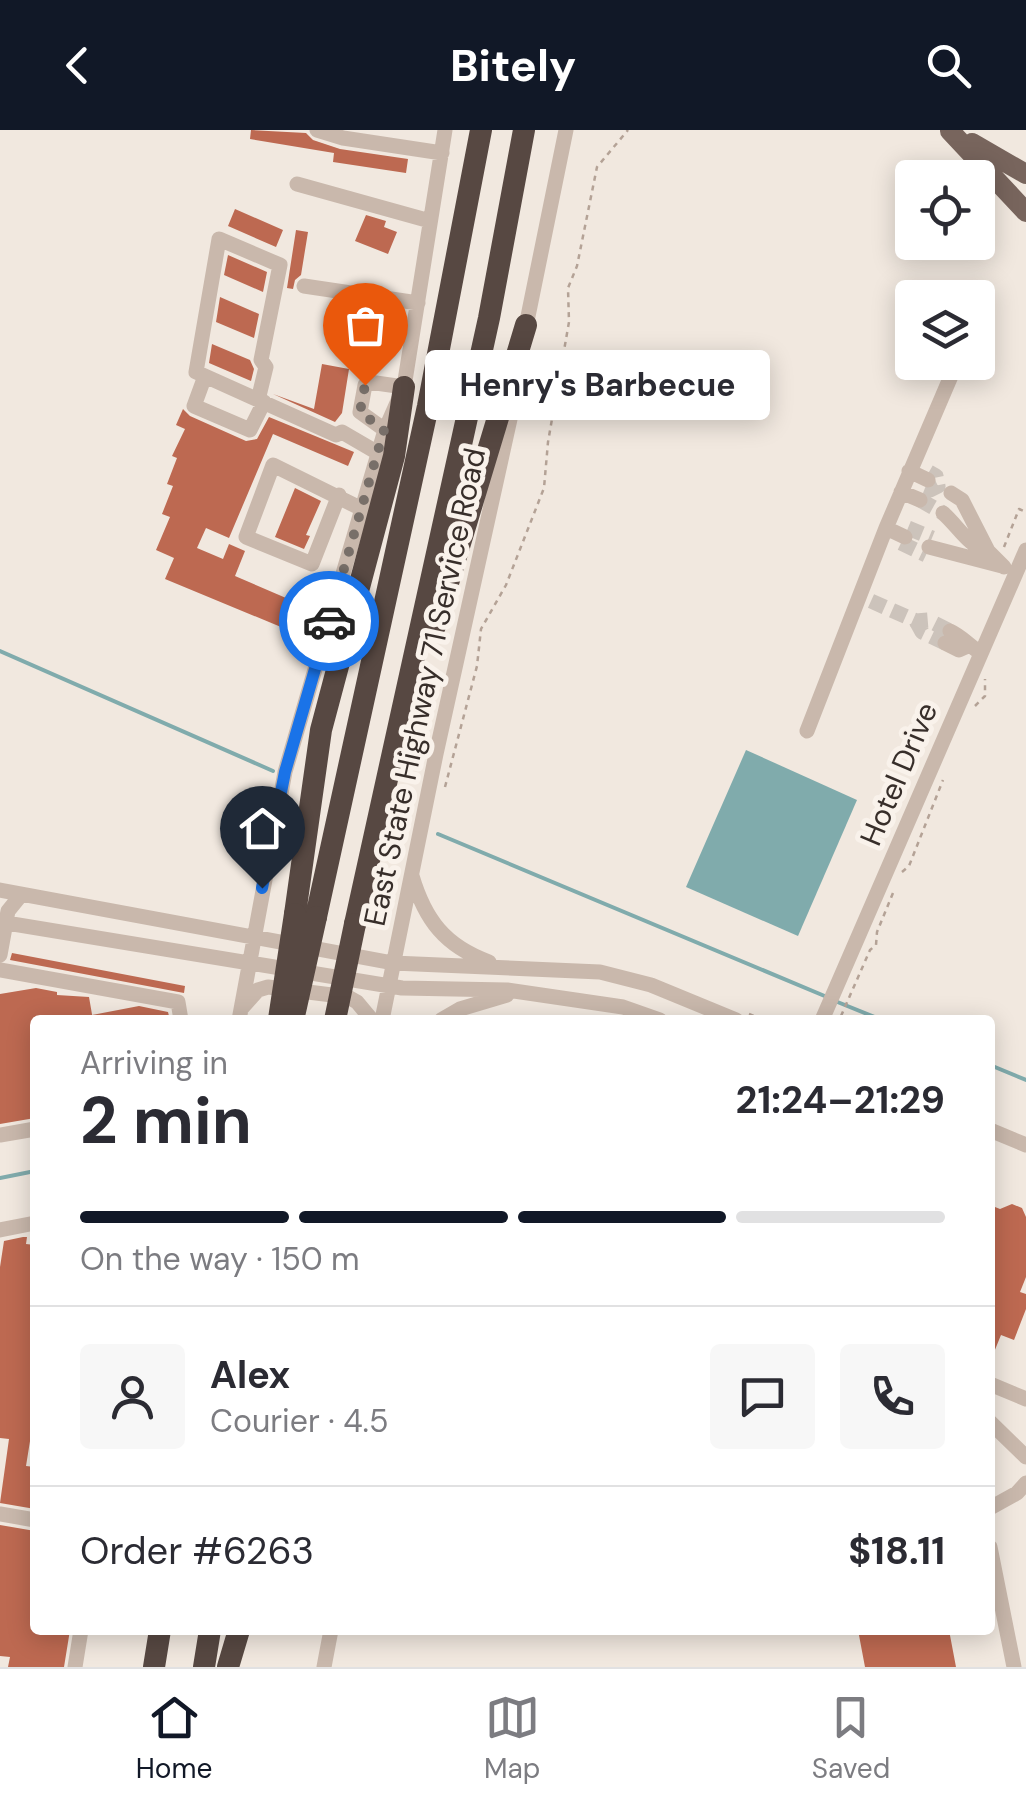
<!DOCTYPE html>
<html lang="en">
<head>
<meta charset="utf-8">
<style>
	:root { --surface:#fff; --page:#f7f7f7; --text:#2b2b33; --muted:#7c7c81; --line:#e1e1e2; --accent:#111827 }
	body { margin:0; font-family:"DM Sans",sans-serif; background:var(--page); color:var(--text); height:100vh; display:flex; flex-direction:column; font-size:38px; white-space:nowrap }
	* { box-sizing:border-box; margin:0 }
	p { font-size:32px; color:var(--muted) }
	.icon { flex:none; width:55px; height:55px; fill:none; stroke:currentColor; stroke-width:2; stroke-linecap:round; stroke-linejoin:round }
	.map { position:relative; flex:1; overflow:hidden }
	.side { position:absolute; left:30px; top:885px; width:965px; height:620px; display:flex; flex-direction:column; background:var(--surface); border-radius:10px; box-shadow:0 5px 25px #0003 }
	.side>* { flex:none }
	.tools { position:absolute; left:895px; top:30px; display:grid; gap:20px }
	.tools a { display:grid; place-items:center; width:100px; height:100px; border-radius:10px; background:var(--surface); box-shadow:0 5px 25px #0003; font-size:50px }
	.pin { position:absolute; display:grid; place-items:center; width:85px; height:85px; color:#fff; margin:-102px -42px; border-radius:50% 50% 50% 0; rotate:-45deg; box-shadow:0 0 10px #0007 }
	.pin .icon { rotate:45deg }
	.courier { position:absolute; display:grid; place-items:center; width:100px; height:100px; margin:-50px; border:8px solid #1a73e8; border-radius:50%; background:#fff; color:#222; box-shadow:0 2px 12px #0007 }
	.bubble { position:absolute; height:70px; border-radius:10px; background:var(--surface); box-shadow:0 5px 25px #0003; font-size:32px; font-weight:700; line-height:70px; text-align:center }
	.headline em { font-style:normal; font-weight:700 }
	.headline div { display:flex; flex-direction:column-reverse }
	.headline { display:flex; align-items:center; justify-content:space-between; height:170px; padding:0 50px }
	h1 { font-size:65px; font-weight:700; line-height:75px }
	.bar { display:grid; grid-template-columns:repeat(4,1fr); gap:15px 10px; align-content:center; height:120px; padding:0 50px }
	.bar i { height:12px; border-radius:8px; background:var(--line) }
	.bar .on { background:var(--accent) }
	.bar p { grid-column:span 4 }
	.line { display:flex; align-items:center; gap:25px; padding:0 50px; border-top:2px solid var(--line) }
	.line div { flex:1 }
	.round { display:grid; place-items:center; flex:none; width:105px; height:105px; border-radius:10px; background:var(--page) }
	header { display:flex; justify-content:space-between; align-items:center; height:130px; padding:0 50px; background:var(--accent); color:#fff; font-size:45px; font-weight:700 }
	.tab-bar { display:flex; justify-content:space-around; align-items:center; height:140px; border-top:2px solid var(--line); background:var(--surface); font-size:28px; color:var(--muted) }
	.tab-bar a { display:grid; justify-items:center; gap:5px }
	.tab-bar .on { color:var(--accent) }
	.map>svg:first-child { display:block }
	.water { fill:#80abac }
	.lines { fill:none; stroke-linecap:round; stroke-linejoin:round }
	.stream { stroke:#80abac; stroke-width:4 }
	.building { fill:#bd6951 }
	.minor-tunnel { stroke:#ccc3bb; stroke-width:15; stroke-dasharray:15 8; stroke-linecap:butt }
	.path { stroke:#b4a296; stroke-width:2.5; stroke-dasharray:5 5; stroke-linecap:butt }
	.minor { stroke:#c9b8ac; stroke-width:15 }
	.major { stroke:#78655d; stroke-width:20 }
	.highway { stroke:#574842; stroke-width:22 }
	.highway-bridge { stroke:#574842; stroke-width:22 }
	.done { stroke:#786f69; stroke-width:10; stroke-dasharray:0 18 }
	.route { stroke:#1a73e8; stroke-width:12 }
	.labels { text-anchor:middle; stroke-width:10; stroke-linejoin:round; paint-order:stroke }
	.street-label { font-size:30px; fill:#372e2a; stroke:#f9f2eb }
</style>
</head>
<body>
<header><svg class="icon" aria-label="back" viewBox="0 0 24 24"><path d="M15 5l-7 7 7 7"/></svg>Bitely<svg class="icon" aria-label="search" viewBox="0 0 24 24"><circle cx="10" cy="10" r="6"/><path d="M15 15l6 6"/></svg></header>
<div class="map">
<svg width="1026" height="1537" viewBox="0 0 1026 1537">
	<rect width="100%" height="100%" fill="#f1e8df"/>
	<path class="water" d="M746 620 857 670 798 806 686 757Z"/>
	<g class="lines">
		<path class="stream" d="M0 521 273 641
			M438 704 827 867
			M835 871 882 890
			M990 935 1026 950
			M0 1048 35 1041"/>
	</g>
	<path class="building" d="M251 0 306 3 313 10 340 19 408 29 406 43 333 32 334 23 250 9Z
		M235 79 283 100 276 117 228 96Z
		M366 85 386 91 384 97 397 102 388 124 355 111Z
		M296 100 308 102 301 145 295 150 293 159 287 158Z
		M228 125 267 142 263 162 224 145Z
		M220 167 259 184 254 208 216 192Z
		M340 177 391 183 389 196 355 191 351 218 336 215Z
		M212 214 250 230 254 239 251 251 209 233Z
		M322 234 349 239 342 283 335 292 273 264 314 279Z
		M183 279 190 286 246 311 257 309 269 287 354 322 348 336 273 304 229 408 206 398 197 418 223 429 229 414 245 421 235 446 293 471 281 497 165 449 174 428 156 420 170 387 162 384 173 356 167 354 177 328 172 326 185 299 176 295Z
		M295 358 321 371 306 405 310 406 304 419 275 407Z
		M12 823 185 856 184 863 10 830Z
		M36 858 57 862V865L89 867 93 890H35V988L0 994V864Z
		M139 876 168 882 170 890H93L92 885Z
		M1012 1074 1022 1078 1026 1087V1147L1020 1162 1026 1164V1179L1014 1210 1001 1205 990 1232V1075L1000 1079Z
		M23 1107H27L26 1114 35 1115V1280L26 1336 35 1337V1379L0 1373 9 1309 0 1308V1137L4 1111Z
		M0 1395 35 1401V1500H70L64 1537H8L10 1527 0 1526Z
		M858 1500H949L956 1537H865Z"/>
	<g class="lines">
		<path class="minor-tunnel" d="M925 358 930 360 938 356 936 346 929 342
			M920 370 943 383
			M908 398 932 408
			M901 413 926 425
			M871 471 916 491 928 490 950 501
			M916 491 922 502 945 513"/>
		<path class="path" d="M1004 417 1019 379 1026 382
			M975 576 985 566V549
			M445 657 477 536 481 499 506 455 544 358 548 312 569 192 568 158 577 136 597 37 628 0
			M902 742 909 736 943 650
			M749 884 763 890
			M841 886 870 820 876 815 877 802 893 763
			M802 890H806"/>
		<path class="minor" d="M317 0 343 8 442 23
			M297 54 430 91
			M304 156 418 173
			M978 185 984 170
			M525 201 566 0
			M205 246 194 276 250 300 264 272
			M258 270 266 237 261 230 280 135 219 109 196 242 336 305 342 302 378 323
			M385 300 360 282 365 255 369 252 404 257
			M909 341 928 350
			M901 362 920 370
			M951 363 962 370 988 421 1004 437
			M339 365 312 434 246 407 273 335 362 379
			M943 383C958 396 969 417 988 421
			M886 398 905 407
			M929 417 1002 436
			M950 501C963 507 969 516 981 523
			M945 513 959 520 968 516
			M807 601 886 398 957 232
			M412 746C425 790 445 816 489 832
			M0 760 393 833 600 842 651 855 736 890
			M0 792 402 858 507 860 623 877 660 890
			M0 825 8 781 21 765
			M0 840 178 872 181 890
			M241 879 258 860 268 857 348 867 357 872 372 890
			M239 890 285 642 385 300 404 257 445 0
			M382 890 436 624 518 253
			M441 890 460 879 507 865
			M822 890 1026 420
			M990 1000 1026 1015
			M0 1005 35 999
			M0 1100 35 1093
			M990 1254 1026 1269
			M990 1292 1026 1327
			M990 1378 1017 1363 1026 1353
			M0 1384 35 1390
			M990 1417 1014 1537
			M75 1537 81 1500
			M324 1537 331 1500"/>
		<path class="major" d="M950 1 1026 82
			M972 13 1026 44"/>
		<path class="highway" d="M435 496 526 195
			M295 784 321 600 394 326 404 257
			M316 787 428 276 481 0
			M355 794 489 188 524 0
			M154 1537 160 1500
			M204 1537 210 1500
			M228 1537 239 1500"/>
		<path class="highway-bridge" d="M294 886 316 787
			M279 889 295 784
			M335 890 355 794"/>
	</g>
	<g class="lines">
		<path class="done" d="M329 491 384 300 360 282 365 255"/>
		<path class="route" d="M262 758 285 642 329 491"/>
	</g>
	<g class="labels">
		<g class="street-label">
			<text transform="translate(425 557) rotate(-78)" y="10">East State Highway 71 Service Road</text>
			<text transform="translate(899 644) rotate(-67)" y="10">Hotel Drive</text>
		</g>
	</g>
</svg>
<div class="tools">
<a><svg class="icon" aria-label="locate" viewBox="0 0 24 24"><circle cx="12" cy="12" r="6"/><path d="M12 2v4M12 18v4M2 12h4M18 12h4"/></svg></a>
<a><svg class="icon" aria-label="layers" viewBox="0 0 24 24"><path d="M12 4l9 5-9 5-9-5zM3 14l9 5 9-5"/></svg></a>
</div>
<div class="pin" style="left:365px;top:255px;background:#ea580c"><svg class="icon" aria-label="bag" viewBox="0 0 24 24"><path d="M5 8h14l-1 12H6zM9 8a3 3 0 0 1 6 0"/></svg></div>
<div class="pin" style="left:262px;top:758px;background:#1f2937"><svg class="icon" aria-label="home" viewBox="0 0 24 24"><path d="M3 11l9-7 9 7M6 9v11h12V9"/></svg></div>
<div class="courier" style="left:329px;top:491px"><svg class="icon" aria-label="car" viewBox="0 0 24 24"><path d="M5 17H2v-5l4-1 3-4h7l3 4 3 1v5h-3M9 17h6M6 11h13"/><circle cx="7" cy="17" r="2"/><circle cx="17" cy="17" r="2"/></svg></div>
<div class="bubble" style="left:425px;top:220px;width:345px">Henry's Barbecue</div>
<section class="side">
<div class="headline"><div><h1>2 min</h1><p>Arriving in</p></div><em>21:24–21:29</em></div>
<div class="bar"><i class="on"></i><i class="on"></i><i class="on"></i><i></i><p>On the way · 150 m</p></div>
<div class="line" style="height:180px"><a class="round"><svg class="icon" aria-label="person" viewBox="0 0 24 24"><circle cx="12" cy="8" r="4"/><path d="M4 21q1-7 8-7t8 7"/></svg></a><div><b>Alex</b><p>Courier · 4.5</p></div><a class="round"><svg class="icon" aria-label="chat" viewBox="0 0 24 24"><path d="M4 5h16v11H9l-5 4z"/></svg></a><a class="round"><svg class="icon" aria-label="phone" viewBox="0 0 24 24"><path d="M5 4h4l2 5-3 2q2 4 5 5l2-3 5 2v4C11 20 4 13 5 4z"/></svg></a></div>
<div class="line" style="height:130px"><div>Order #6263</div><b>$18.11</b></div>
</section>
</div>
<nav class="tab-bar">
<a class="on"><svg class="icon" aria-label="home" viewBox="0 0 24 24"><path d="M3 11l9-7 9 7M6 9v11h12V9"/></svg>Home</a>
<a><svg class="icon" aria-label="map" viewBox="0 0 24 24"><path d="M3 6l6-2 6 2 6-2v14l-6 2-6-2-6 2zM9 4v14M15 6v14"/></svg>Map</a>
<a><svg class="icon" aria-label="saved" viewBox="0 0 24 24"><path d="M7 4h10v16l-5-4-5 4z"/></svg>Saved</a>
</nav>
</body>
</html>
